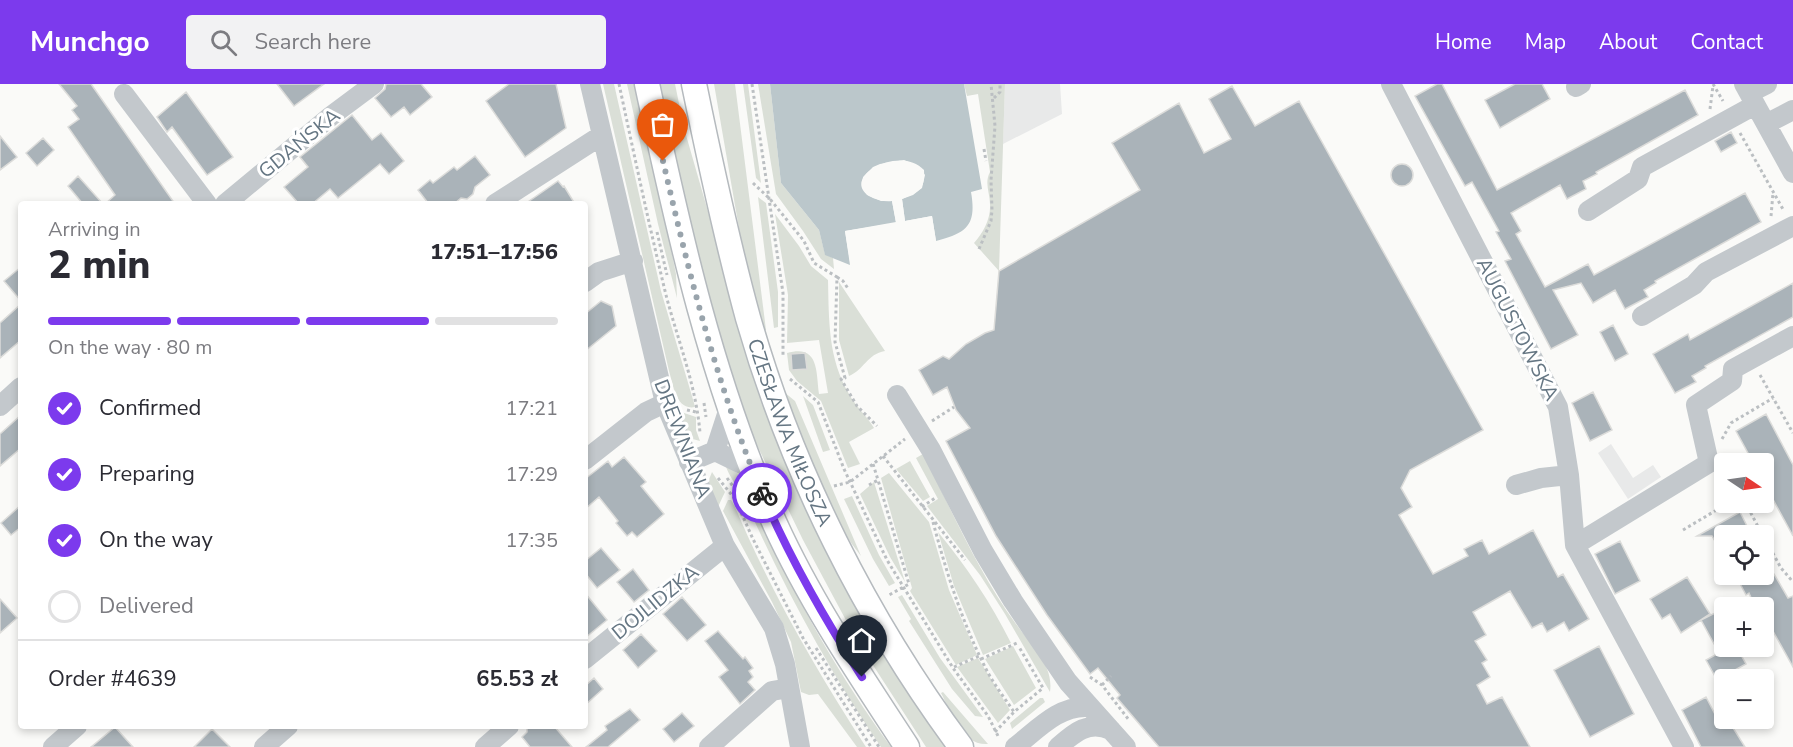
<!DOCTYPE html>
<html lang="en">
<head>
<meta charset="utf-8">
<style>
	:root { --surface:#fff; --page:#f2f2f3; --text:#2b2b33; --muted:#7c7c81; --line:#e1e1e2; --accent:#7c3aed }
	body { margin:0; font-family:"Nunito Sans",sans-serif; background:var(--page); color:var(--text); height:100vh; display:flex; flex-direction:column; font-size:22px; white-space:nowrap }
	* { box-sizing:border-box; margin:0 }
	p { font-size:20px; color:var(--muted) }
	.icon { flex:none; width:33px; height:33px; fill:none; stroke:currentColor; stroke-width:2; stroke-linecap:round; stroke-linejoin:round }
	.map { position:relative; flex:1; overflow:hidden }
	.details { position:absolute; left:18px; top:117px; width:570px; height:528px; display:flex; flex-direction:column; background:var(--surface); border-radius:6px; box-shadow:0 3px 9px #0003 }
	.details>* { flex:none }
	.needle { width:39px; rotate:103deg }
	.controls { position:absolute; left:1714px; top:369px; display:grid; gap:12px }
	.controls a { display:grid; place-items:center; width:60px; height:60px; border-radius:6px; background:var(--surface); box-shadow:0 3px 9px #0003; font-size:30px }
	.pin { position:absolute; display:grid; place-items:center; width:51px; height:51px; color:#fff; margin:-62px -26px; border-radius:50% 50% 50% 0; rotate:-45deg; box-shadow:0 0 6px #0007 }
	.pin .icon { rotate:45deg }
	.courier { position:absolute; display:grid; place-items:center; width:60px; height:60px; margin:-30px; border:4px solid #7c3aed; border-radius:50%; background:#fff; color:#222; box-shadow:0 2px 8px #0007 }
	.headline em { font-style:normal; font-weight:800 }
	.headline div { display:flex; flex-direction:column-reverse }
	.headline { display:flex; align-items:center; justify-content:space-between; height:102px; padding:0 30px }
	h1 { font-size:39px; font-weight:800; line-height:45px }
	.bar { display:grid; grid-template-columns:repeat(4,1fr); gap:9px 6px; align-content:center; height:72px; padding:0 30px }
	.bar i { height:8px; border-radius:4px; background:var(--line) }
	.bar .current { background:var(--accent) }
	.bar p { grid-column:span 4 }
	.line { display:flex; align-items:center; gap:15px; padding:0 30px; border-top:2px solid var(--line) }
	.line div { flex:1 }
	ol { padding:0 30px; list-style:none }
	li { display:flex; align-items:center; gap:18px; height:66px }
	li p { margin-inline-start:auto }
	li .icon { padding:6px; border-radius:50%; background:var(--accent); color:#fff; stroke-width:4 }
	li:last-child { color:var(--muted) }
	li i { width:33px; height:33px; border:3px solid var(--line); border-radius:50% }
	header { display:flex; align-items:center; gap:36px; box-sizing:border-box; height:84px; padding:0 30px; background:var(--accent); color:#fff }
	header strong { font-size:28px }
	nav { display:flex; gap:33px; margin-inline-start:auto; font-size:21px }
	.search { width:420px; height:54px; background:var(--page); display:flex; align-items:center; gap:15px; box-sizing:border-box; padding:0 21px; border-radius:6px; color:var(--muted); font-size:22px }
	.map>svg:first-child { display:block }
	.built { fill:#e8e9e9 }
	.green { fill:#dadfd7 }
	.water { fill:#bbc7cb }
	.pier { fill:#fafaf8 }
	.building { fill:#aab3b9; stroke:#dcdcda; stroke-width:1.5 }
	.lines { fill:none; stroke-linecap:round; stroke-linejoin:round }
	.major-casing { stroke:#b5babe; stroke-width:27 }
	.path { stroke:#bbbfc2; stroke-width:3; stroke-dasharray:3 3; stroke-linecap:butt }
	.minor { stroke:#c3c8cc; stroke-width:20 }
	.major { stroke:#fff; stroke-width:24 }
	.done { stroke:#99a4ac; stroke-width:6; stroke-dasharray:0 10.8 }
	.route { stroke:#7c3aed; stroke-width:8 }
	.labels { text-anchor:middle; stroke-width:6; stroke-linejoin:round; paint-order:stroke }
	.street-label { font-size:20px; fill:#657683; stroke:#fff }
</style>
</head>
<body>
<header>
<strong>Munchgo</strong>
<div class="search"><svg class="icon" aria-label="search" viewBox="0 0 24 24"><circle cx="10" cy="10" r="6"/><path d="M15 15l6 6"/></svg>Search here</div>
<nav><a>Home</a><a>Map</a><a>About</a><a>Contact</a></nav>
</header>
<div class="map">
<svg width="1793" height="663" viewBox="0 0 1793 663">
	<rect width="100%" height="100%" fill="#fafaf8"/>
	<path class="built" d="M1005 0H1060L1062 30 1003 60Z
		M1611 360 1633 394 1653 381 1661 393 1628 415 1598 369Z"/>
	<path class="green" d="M603 0H614L661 207 694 319 695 323C676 327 673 300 669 287Z
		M627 0H636L670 160 676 190 677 214 658 140Z
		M657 0H675L684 44 746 260 949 663H926L856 555 803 456 738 322 696 178Z
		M714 0H735L766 246H764L741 156Z
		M743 0H748L761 99 756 94Z
		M758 0H770L781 99 819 146 825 170 833 174 834 185 821 175 803 147 776 110Z
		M964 0H1005L999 187 974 159C983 149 991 135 990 120 990 109 984 99 990 88L978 10 967 12Z
		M758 113 766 119 778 208V243L774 244Z
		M775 130 799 162 811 182 828 196C829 237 828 274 849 310 856 323 867 332 874 344L849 358 860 380 848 384 821 317 797 297 789 286 787 269C819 260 816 287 819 310L828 309 819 256 787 259 788 211Z
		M839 198 885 267C867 270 864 286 849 292L839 256Z
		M784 308 795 317 861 472C823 425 805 363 784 308Z
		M803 312 813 321 830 366 823 368Z
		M677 324 684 329 696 333V346L700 357 689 354Z
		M923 370C952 427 978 488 1016 540 1031 561 1054 581 1050 608L1005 530 980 491 927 422 938 415 916 374Z
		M910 377 930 413 923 417 896 385Z
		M726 383C749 390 754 419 763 439 796 517 841 594 891 663H881C829 587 786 507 748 423 742 409 732 398 726 383Z
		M712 388 725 408 717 425 708 398Z
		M889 389 929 438 949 506 977 571 956 581 910 507 912 504 881 394Z
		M874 398 905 498 890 473 860 410Z
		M852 412 879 471 895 499 889 502 873 475 844 415Z
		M728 416H731L735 423C771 508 816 586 866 663H857L818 610 809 611 801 608 791 558 772 518 723 427Z
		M938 448C967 483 991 519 1011 559L983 571 954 502Z
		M902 511 940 574 983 633 975 632 952 605 909 537 911 535 898 513Z
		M1013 562 1036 604 1014 621 985 575Z
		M978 574 1010 626 998 639 957 583Z
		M943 608 988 660C962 662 951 628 941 609Z
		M1040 614H1043L1045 618 1012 645 1010 639Z"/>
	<path class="water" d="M770 0H964L982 105 971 108C977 142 966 149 936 157L932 132 905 137 902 115C919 107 925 106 924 86 900 60 840 93 869 112 876 116 885 118 892 117L896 139 845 147 850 181 825 171 819 146 781 99Z"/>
	<path class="pier" d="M904 76 919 82 925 91 922 104 913 111 902 115 905 137 932 132 936 157 933 158 930 136 906 140 902 138 899 114 911 109 919 102 922 97 921 88 913 82 903 79 881 82 867 93 865 104 876 112 894 115 899 140 848 150 853 181 851 184 845 147 896 138 892 117H881L867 111 862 103 863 93 873 83 880 80Z"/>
	<path class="building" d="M59 0H91L175 120H105L115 111 68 43 79 35 72 26 77 22Z
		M277 0H324L294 22Z
		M386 0H421L432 13 410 31 404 23 391 33 375 14 385 5Z
		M509 0H556L566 44 525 73 486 17Z
		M1437 0H1442L1497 106 1685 6 1698 31 1596 88 1597 90 1583 97 1586 105 1567 115 1560 101 1511 129 1521 147 1516 150 1545 203 1588 180 1594 191 1745 109 1761 138 1655 197 1656 199 1644 206 1648 213 1625 225 1615 206 1593 219 1581 199 1553 206 1578 251 1551 265 1505 177 1511 175 1496 148 1499 147 1472 98 1465 102 1415 12Z
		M1515 0H1542L1550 15 1500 44 1485 16Z
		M1232 2 1255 42 1299 17 1483 346 1410 386 1401 404 1412 423 1399 431 1433 490 1468 472 1464 465 1482 456 1489 470 1533 446 1558 493 1563 490 1589 535 1569 547 1564 538 1547 548 1542 539 1532 544 1510 507 1473 528 1486 551 1475 557 1487 576 1482 579 1490 593 1477 601 1487 620 1502 613 1530 663H1159L1117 614 1120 611 1098 584 1090 590 1047 531 996 452 946 357 970 344 956 326 947 303 933 311 919 286 943 272 949 275 966 260 985 249 994 246 999 187 1140 106 1112 59 1179 19 1204 69 1231 55 1209 15Z
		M186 8 233 73 207 91 172 43 167 48 157 33Z
		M352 31 372 56 381 49 404 77 389 90 380 80 338 114 330 105 312 120H299L284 103 308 83 300 73Z
		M1731 48 1737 59 1721 68 1715 57Z
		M0 52 17 73 0 86Z
		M43 54 54 66 37 82 26 69Z
		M475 72 490 91 475 103 473 110 467 115 461 114 454 120 428 119 418 106 430 96 433 99 454 83 457 86Z
		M1391 91a11 11 0 1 1 22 0a11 11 0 1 1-22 0Z
		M78 92 103 120H83L68 102Z
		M558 97 563 103 564 102 575 120H525Z
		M21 183V217L4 197Z
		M1793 199V233L1705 282 1706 284 1692 292 1696 298 1675 309 1653 270 1688 250 1690 256Z
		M601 217 612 222 616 242 585 267V230Z
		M21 220V256L0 274V239Z
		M1613 241 1628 270 1615 277 1600 248Z
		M805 269 807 285 792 286 791 270Z
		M1593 308 1612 346 1590 357 1572 319Z
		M1766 330 1793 381V452L1764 399V380H1754L1736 347Z
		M21 331V364L0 382V350Z
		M624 373 646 398 641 402 664 430 637 453 632 448 627 452 616 439 618 437 599 413 585 425V395L608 377 612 383Z
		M21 421V443L11 451 1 439Z
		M1740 428 1752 452H1725V475L1712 452H1697Z
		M1620 457 1640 497 1615 510 1595 470Z
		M601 464 620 486 597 504 585 489V477Z
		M633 485 649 506 634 518 617 498Z
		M1735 490H1774L1788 514 1793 512V583L1764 531V524H1760L1755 514 1752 516 1749 509 1746 511Z
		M1687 493 1710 530 1681 549 1670 530 1662 535 1650 515Z
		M585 509 607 536 585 554Z
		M682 513 706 541 687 557 663 530Z
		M0 515 17 534 0 549Z
		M1717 528 1725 542V562H1736L1746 580 1717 596 1706 576 1719 569 1701 536Z
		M718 547 743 575 745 573 753 584 749 587 753 593 748 598 755 606 740 620 719 593 728 586 705 557Z
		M641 550 657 567 638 584 623 566Z
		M1599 562 1634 630 1590 653 1554 586Z
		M594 594 603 605 585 621V602Z
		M1706 613 1717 634H1727L1745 663H1701L1682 626Z
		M630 625 640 636 608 663H586L607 646 605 642Z
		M682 629 694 642 674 658 663 645Z
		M527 642H554L572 663H530L522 653 527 648Z
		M115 643 133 663H91Z
		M212 645 230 663H194Z"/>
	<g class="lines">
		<defs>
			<g id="major">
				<path d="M647 0C679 150 712 299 775 440 811 519 860 591 907 663"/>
				<path id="s1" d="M694 0C710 78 727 157 748 234 792 388 866 535 961 663"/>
			</g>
		</defs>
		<use href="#major" class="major-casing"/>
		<path class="path" d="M619 0C634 70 649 141 666 211 678 257 696 301 700 349
			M752 0 783 209V272
			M1713 0 1723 17
			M994 14 1000 8V0
			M1710 25 1713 2
			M1740 49 1784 127
			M984 65 986 77
			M753 99 770 115 804 157 814 179 837 193 835 258 845 294 841 295 857 322 877 342
			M1771 132 1773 109
			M657 148 667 191
			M979 165 991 137 992 126 991 96 995 42 991 0
			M837 193 843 197 849 206
			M1760 291 1793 349
			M790 295 818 318 844 385 887 476 953 584 988 632 999 654
			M704 319 706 333
			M687 326 696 328
			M932 337 954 323
			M1722 355 1731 339 1773 314
			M883 372 965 476
			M873 380 878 396
			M718 394 735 415 753 455 803 554 871 663
			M727 394 737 408
			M869 401 878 396 909 500 889 511
			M834 402 850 398 905 355
			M1745 418 1763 452
			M922 423 935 414
			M933 438C946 487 961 535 984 581 992 598 1004 613 1014 628
			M1683 446 1730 418
			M1764 453 1781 484 1793 498
			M816 564 879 663
			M981 575 1017 559
			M954 583 979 572
			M1090 593 1102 601 1129 636
			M1102 601 1111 592
			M995 648 1014 628 1043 604 1019 563"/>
		<path class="minor" d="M590 0 665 319 725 462 774 544 785 580 800 663
			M1391 0 1558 323 1569 391 1575 461 1684 663
			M1744 0 1793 89
			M1576 3 1581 0
			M1749 9 1767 0
			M124 10 207 120
			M1766 40 1793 26
			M225 120 331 32 374 0
			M495 120 602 51
			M1588 127 1638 95 1642 83 1755 21
			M585 198 599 188 633 177
			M1642 232 1694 201 1706 188 1793 142
			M897 311 931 366 983 467 1013 517 1068 598 1126 663
			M0 322 21 303
			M715 367 729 324
			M585 376 646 328 665 319
			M689 378 715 367 752 385
			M1516 401 1541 394 1569 391
			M1575 461 1709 379 1696 321 1732 297 1733 285 1793 252
			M585 575 725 462
			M53 663 77 642
			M264 663 288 642
			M485 663 509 642
			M709 663 772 607 789 604
			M1015 663C1037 646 1059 621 1088 623
			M1058 663C1074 649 1088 636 1111 646"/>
		<use href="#major" class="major"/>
	</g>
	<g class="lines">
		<path class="done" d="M663 77C689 190 717 302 762 409"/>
		<path class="route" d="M762 409C789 473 824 534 862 593"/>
	</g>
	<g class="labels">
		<g class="street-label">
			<text transform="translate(299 59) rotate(-39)" y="7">GDAŃSKA</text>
			<text transform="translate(1518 245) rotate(63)" y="7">AUGUSTOWSKA</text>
			<text dy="7" stroke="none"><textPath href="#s1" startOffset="362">CZESŁAWA MIŁOSZA</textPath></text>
			<text transform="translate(683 355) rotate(69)" y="7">DREWNIANA</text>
			<text transform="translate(655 518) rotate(-39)" y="7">DOJLIDZKA</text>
		</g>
	</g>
</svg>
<div class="controls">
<a><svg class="needle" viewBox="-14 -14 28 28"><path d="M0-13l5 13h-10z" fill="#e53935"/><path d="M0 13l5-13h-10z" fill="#7c7c81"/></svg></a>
<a><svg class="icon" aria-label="locate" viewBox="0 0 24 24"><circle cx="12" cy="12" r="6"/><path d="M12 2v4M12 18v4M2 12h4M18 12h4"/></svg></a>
<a>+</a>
<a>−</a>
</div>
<div class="pin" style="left:663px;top:77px;background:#ea580c"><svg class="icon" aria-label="bag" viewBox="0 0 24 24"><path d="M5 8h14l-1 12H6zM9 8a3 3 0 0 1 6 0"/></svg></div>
<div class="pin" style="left:862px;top:593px;background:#1f2937"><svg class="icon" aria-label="home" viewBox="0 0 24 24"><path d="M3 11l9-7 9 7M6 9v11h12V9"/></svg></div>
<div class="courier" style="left:762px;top:409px"><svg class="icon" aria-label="bike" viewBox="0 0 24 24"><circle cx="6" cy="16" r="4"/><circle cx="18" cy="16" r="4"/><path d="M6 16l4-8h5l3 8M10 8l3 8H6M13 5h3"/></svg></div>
<section class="details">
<div class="headline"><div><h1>2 min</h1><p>Arriving in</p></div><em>17:51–17:56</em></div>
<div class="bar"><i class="current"></i><i class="current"></i><i class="current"></i><i></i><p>On the way · 80 m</p></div>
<ol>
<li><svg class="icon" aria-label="check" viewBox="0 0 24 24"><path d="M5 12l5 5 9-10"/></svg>Confirmed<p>17:21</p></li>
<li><svg class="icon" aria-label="check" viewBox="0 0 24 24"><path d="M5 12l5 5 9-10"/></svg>Preparing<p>17:29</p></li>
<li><svg class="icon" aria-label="check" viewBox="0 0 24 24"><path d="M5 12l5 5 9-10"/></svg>On the way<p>17:35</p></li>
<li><i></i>Delivered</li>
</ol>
<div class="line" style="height:78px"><div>Order #4639</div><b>65.53 zł</b></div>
</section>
</div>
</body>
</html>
